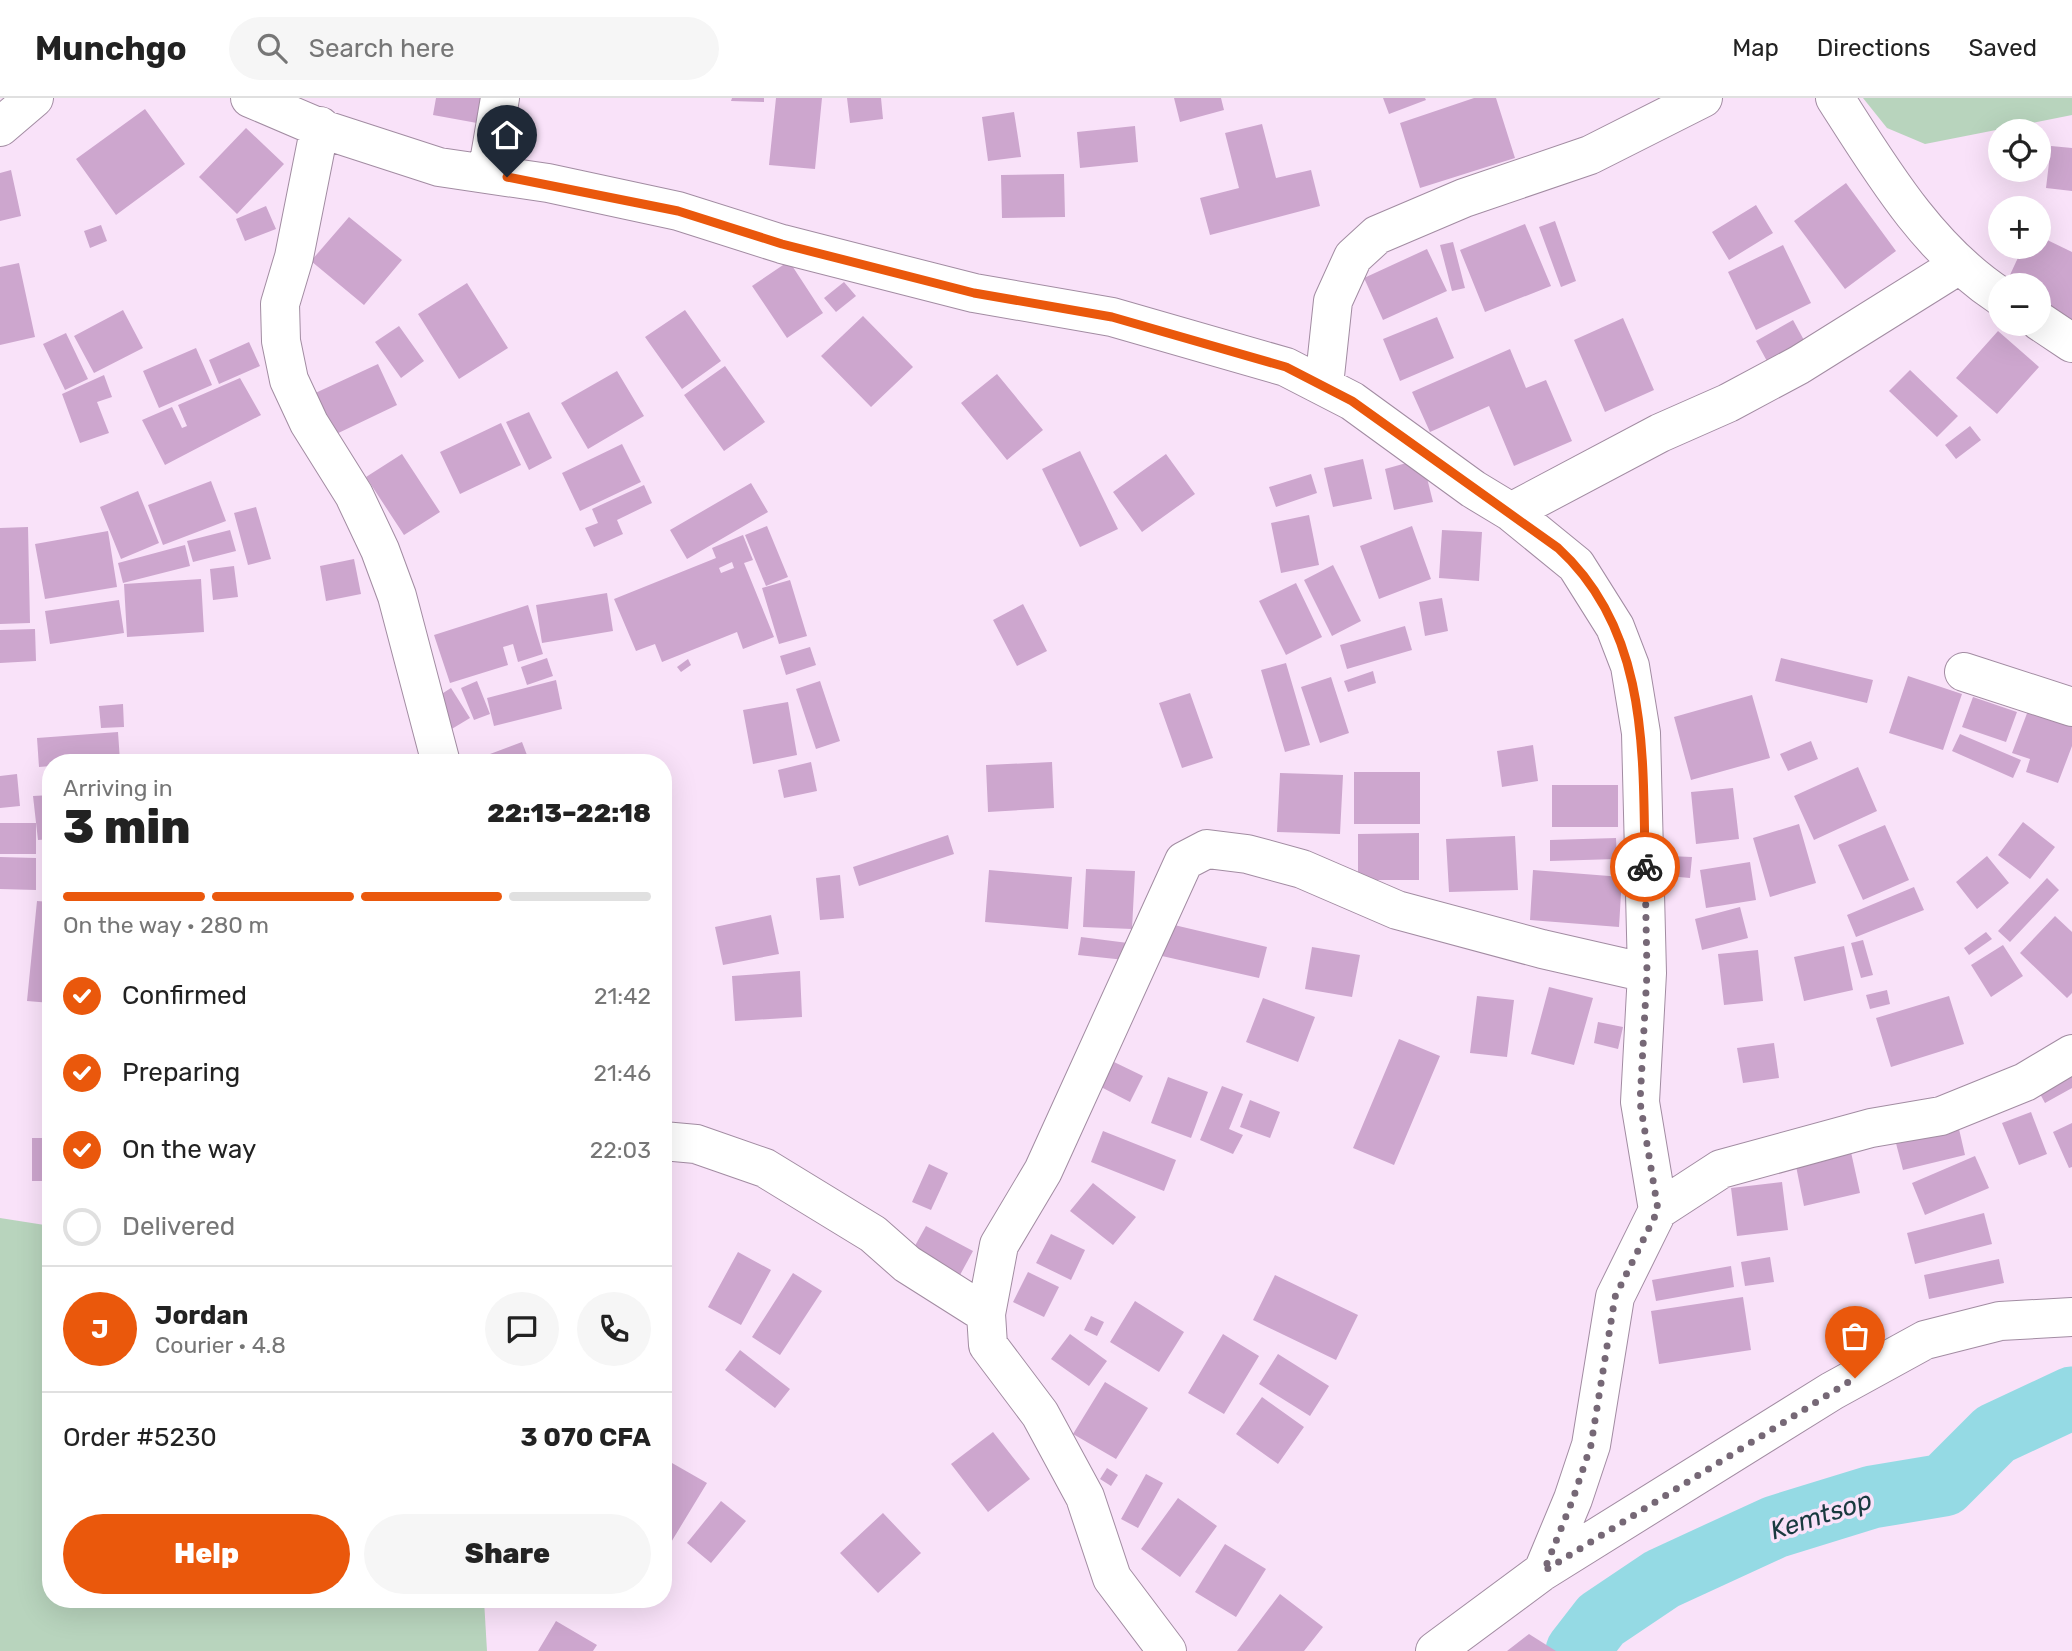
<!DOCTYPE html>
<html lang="en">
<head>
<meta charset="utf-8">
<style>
	:root { --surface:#fff; --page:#f6f6f6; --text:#222; --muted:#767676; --line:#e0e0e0; --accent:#ea580c }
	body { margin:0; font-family:Rubik,sans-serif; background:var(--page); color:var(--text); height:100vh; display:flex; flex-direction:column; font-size:26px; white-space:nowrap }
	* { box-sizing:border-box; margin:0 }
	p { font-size:23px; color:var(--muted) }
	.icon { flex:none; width:38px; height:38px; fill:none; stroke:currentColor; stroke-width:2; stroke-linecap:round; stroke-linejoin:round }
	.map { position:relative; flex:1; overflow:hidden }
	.sheet { position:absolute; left:42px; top:656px; width:630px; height:854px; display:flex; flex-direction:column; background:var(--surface); border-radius:28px; box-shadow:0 7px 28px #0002 }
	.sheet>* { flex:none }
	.tools { position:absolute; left:1988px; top:21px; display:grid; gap:14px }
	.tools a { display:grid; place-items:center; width:63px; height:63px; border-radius:50%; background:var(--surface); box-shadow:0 7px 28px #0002; font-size:35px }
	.pin { position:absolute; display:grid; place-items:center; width:60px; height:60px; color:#fff; margin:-72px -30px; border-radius:50% 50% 50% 0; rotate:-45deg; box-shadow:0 0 7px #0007 }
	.pin .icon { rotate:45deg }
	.courier { position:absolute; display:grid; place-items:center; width:70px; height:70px; margin:-35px; border:5px solid #ea580c; border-radius:50%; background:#fff; color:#222; box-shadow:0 2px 9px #0007 }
	.summary em { font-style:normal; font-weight:800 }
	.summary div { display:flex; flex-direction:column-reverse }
	.summary { display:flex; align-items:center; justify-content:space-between; height:119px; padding:0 21px }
	h1 { font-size:46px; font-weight:800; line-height:52px }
	.bar { display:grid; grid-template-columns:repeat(4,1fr); gap:10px 7px; align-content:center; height:84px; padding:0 21px }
	.bar i { height:9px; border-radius:5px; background:var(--line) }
	.bar .selected { background:var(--accent) }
	.bar p { grid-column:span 4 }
	.line { display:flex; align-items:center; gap:18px; padding:0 21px; border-top:2px solid var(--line) }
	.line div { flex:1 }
	.round { display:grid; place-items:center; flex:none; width:74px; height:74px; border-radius:37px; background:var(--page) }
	ol { padding:0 21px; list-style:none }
	li { display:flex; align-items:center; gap:21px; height:77px }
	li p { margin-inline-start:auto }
	li .icon { padding:7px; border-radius:50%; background:var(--accent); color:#fff; stroke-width:4 }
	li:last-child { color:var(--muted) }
	li i { width:38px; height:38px; border:4px solid var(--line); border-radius:50% }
	.button { display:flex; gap:14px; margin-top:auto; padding:14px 21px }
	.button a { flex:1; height:80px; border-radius:42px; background:var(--accent); color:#fff; font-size:28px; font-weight:800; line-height:80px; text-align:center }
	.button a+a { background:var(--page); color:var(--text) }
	header { display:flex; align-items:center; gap:42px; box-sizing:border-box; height:98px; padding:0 35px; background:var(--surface); border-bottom:2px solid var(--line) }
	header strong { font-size:33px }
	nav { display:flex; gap:38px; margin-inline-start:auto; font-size:24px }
	.search { width:490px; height:63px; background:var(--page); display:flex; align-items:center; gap:18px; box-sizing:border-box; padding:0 24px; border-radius:38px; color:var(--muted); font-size:26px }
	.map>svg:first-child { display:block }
	.green { fill:#b8d4bd }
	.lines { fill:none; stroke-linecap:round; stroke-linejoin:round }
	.river { stroke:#95dae4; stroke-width:63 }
	.building { fill:#cda6ce; fill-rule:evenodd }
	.minor-casing { stroke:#a28ca2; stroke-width:40 }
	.minor { stroke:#fff; stroke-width:38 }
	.done { stroke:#766876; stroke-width:7; stroke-dasharray:0 12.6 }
	.route { stroke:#ea580c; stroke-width:9 }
	.labels { text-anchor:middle; stroke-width:7; stroke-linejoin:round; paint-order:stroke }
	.water-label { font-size:26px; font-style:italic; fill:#193a3f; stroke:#f9e2f9 }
</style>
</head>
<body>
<header>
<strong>Munchgo</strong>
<div class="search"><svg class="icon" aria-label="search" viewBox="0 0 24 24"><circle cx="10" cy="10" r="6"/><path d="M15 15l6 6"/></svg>Search here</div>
<nav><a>Map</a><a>Directions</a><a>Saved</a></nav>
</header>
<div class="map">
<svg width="2072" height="1553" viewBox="0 0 2072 1553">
	<rect width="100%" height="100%" fill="#f9e2f9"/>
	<path class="green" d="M1863 0H2072V17L1925 46 1887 30Z
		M0 1120 51 1128V1502H484L487 1553H0Z"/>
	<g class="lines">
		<path class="river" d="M1577 1553 1601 1522 1662 1481 1775 1429 1872 1399 1944 1387 1995 1336 2072 1300"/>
	</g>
	<path class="building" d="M436 0H481L477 25 433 17Z
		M732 0H764V4L731 3Z
		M776 0H822L815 71 769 67Z
		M847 0H881L883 21 850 25Z
		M1174 0H1221L1224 12 1180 24Z
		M1383 0H1425L1426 2 1389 16Z
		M1474 0H1496L1515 60 1420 90 1400 25Z
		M145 11 185 66 116 117 76 61Z
		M1014 14 1021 59 988 63 982 19Z
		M1262 26 1276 80 1311 72 1320 108 1210 137 1200 100 1239 90 1225 35Z
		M1135 28 1138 64 1080 70 1077 34Z
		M246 30 284 66 237 116 199 79Z
		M2051 48 2072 50V93L2046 90Z
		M11 72 21 118 0 123V75Z
		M1064 76 1065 119 1002 120 1001 77Z
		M1846 85 1896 153 1845 191 1794 123Z
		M1756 107 1773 135 1729 162 1712 134Z
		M266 108 276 131 245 143 236 121Z
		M349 119 402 162 364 207 311 163Z
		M1555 123 1576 183 1561 189 1539 129Z
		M1525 126 1551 188 1485 214 1460 152Z
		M101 127 107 143 90 150 84 133Z
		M2039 138 2072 154V228L2039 212 2042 195 2039 187H2026L2009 179 2023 149H2039Z
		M1453 144 1465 190 1452 193 1440 147Z
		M1783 147 1811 205 1756 232 1728 174Z
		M1427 151 1447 193 1383 222 1364 180Z
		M789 163 823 215 787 240 752 188Z
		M19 165 35 239 0 247V169Z
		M844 184 856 198 836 214 824 200Z
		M467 185 508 250 459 281 418 216Z
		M123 212 143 250 94 275 74 238Z
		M685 212 721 263 682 291 645 239Z
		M863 218 913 269 871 309 821 258Z
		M1437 219 1454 260 1400 283 1383 241Z
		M1623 220 1654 292 1605 314 1574 242Z
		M1793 222 1805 244 1768 265 1756 243Z
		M399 228 424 263 401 280 375 244Z
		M1998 233 2039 269 1997 316 1956 280Z
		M66 235 88 281 65 292 43 246Z
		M249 244 260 268 219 286 209 262Z
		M196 250 212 287 159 310 143 273Z
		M1510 251 1526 290 1546 282 1572 343 1514 368 1489 308 1430 334 1412 294Z
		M378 266 397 307 330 339 311 297Z
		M725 268 765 324 724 353 684 297Z
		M1910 272 1958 318 1937 339 1889 293Z
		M617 273 644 318 588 351 561 305Z
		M997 276 1043 332 1007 362 961 305Z
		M104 277 112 299 97 304 109 335 80 345 62 296Z
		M240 280 261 317 165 367 142 322 172 309 182 330 187 328 178 307Z
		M529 314 552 360 529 372 506 324Z
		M501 325 521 367 460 396 440 354Z
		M1970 328 1981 342 1956 361 1945 347Z
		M622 346 641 384 580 413 562 375Z
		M1080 353 1118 431 1080 449 1042 371Z
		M402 356 440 414 404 437 366 379Z
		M1166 356 1195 396 1142 434 1113 394Z
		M1363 361 1372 401 1333 409 1324 370Z
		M1410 364 1426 376 1433 404 1394 412 1385 371Z
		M1311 376 1317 395 1276 409 1269 389Z
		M211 383 226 423 163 447 148 407Z
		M751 385 768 414 687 461 670 432Z
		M644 387 652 405 617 422 623 436 594 449 585 430 598 425 592 411Z
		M138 393 159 445 121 461 100 409Z
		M256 409 271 461 248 467 234 415Z
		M1309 417 1319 467 1281 475 1271 425Z
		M767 428 788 479 766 488 745 437Z
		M1412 428 1431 481 1379 501 1360 448Z
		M28 429 30 525 0 526V430Z
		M230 432 236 453 193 464 187 443Z
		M1442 432 1482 434 1479 483 1439 480Z
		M108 433 117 489 45 501 35 446Z
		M743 437 753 462 744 465 774 539 743 551 737 534 662 564 655 546 636 553 614 501 716 460 712 450ZM732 464 734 470 721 475 719 470Z
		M185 447 190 468 123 485 118 465Z
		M354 461 361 496 326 503 320 468Z
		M1333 467 1361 523 1332 538 1304 482Z
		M234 468 238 499 213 502 210 471Z
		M201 481 204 534 127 539 124 486Z
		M790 482 807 538 779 546 762 490Z
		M1296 485 1322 539 1286 557 1259 503Z
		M607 495 613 533 542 545 536 507Z
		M1442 500 1448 533 1425 538 1419 504Z
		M119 502 124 535 50 546 45 513Z
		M1023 506 1047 553 1017 568 993 522Z
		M528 507 543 556 518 564 513 546 503 549 508 567 450 585 434 537Z
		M1405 528 1412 552 1347 571 1340 547Z
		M35 531 36 563 0 565V532Z
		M810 549 816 567 786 577 780 558Z
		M547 560 553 578 527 587 521 569Z
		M1781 560 1873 582 1867 605 1775 583Z
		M688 561 691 567 681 574 677 569Z
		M1286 565 1310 647 1285 654 1261 572Z
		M1373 573 1376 585 1348 594 1344 583Z
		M1908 578 1962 596 1943 652 1889 635Z
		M1331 579 1349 635 1320 645 1301 589Z
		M556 582 562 611 494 628 487 600Z
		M477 583 490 616 474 622 461 590Z
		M820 583 840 643 816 651 796 591Z
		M451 590 470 620 440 638 421 609Z
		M1190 595 1213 660 1182 670 1159 605Z
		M1752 597 1770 660 1691 682 1674 619Z
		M1973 599 2017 614 2006 644 1962 629Z
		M788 604 797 657 753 666 743 612Z
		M123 606 124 629 101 630 99 608Z
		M2029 610 2072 625V648L2058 685 2026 674 2030 661 2012 655Z
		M118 634 120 663 51 665V668L39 669 37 640Z
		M1960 636 2021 662 2013 680 1952 653Z
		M1811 643 1818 661 1788 673 1780 656Z
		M522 644 530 665H466Z
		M1533 647 1538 683 1502 689 1497 653Z
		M811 664 817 693 784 700 778 672Z
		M1052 664 1054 710 988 714 986 667Z
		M1858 669 1877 713 1814 742 1794 698Z
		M1354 674H1420V726H1354Z
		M1280 675 1343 677 1340 736 1277 734Z
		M17 676 20 708 0 710V678Z
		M1552 687H1618V729H1552Z
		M1733 690 1739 741 1696 746 1691 694Z
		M51 697V741L38 742 33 698Z
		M2023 724 2055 749 2030 781 1998 757Z
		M0 725H36V756H0Z
		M1799 726 1816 785 1770 799 1753 740Z
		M1885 727 1909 782 1863 802 1838 747Z
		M1419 735V782H1358V736Z
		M948 737 954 756 859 788 853 769Z
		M1515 738 1518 792 1449 794 1446 741Z
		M1616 740 1617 761 1550 763V742Z
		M1669 758 1692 759 1690 780 1668 778Z
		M1987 758 2009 785 1977 811 1956 784Z
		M0 759 36 760V792L0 791Z
		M1750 764 1756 802 1706 810 1700 772Z
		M1086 771 1135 773 1132 831 1083 829Z
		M989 772 1072 779 1068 831 985 824Z
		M1533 772 1622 779 1619 829 1530 822Z
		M840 777 844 820 820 822 816 780Z
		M2047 780 2059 792 2010 844 1998 833Z
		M1914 789 1924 812 1856 839 1847 817Z
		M37 803 51 804V905L27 903Z
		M1740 809 1748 840 1702 852 1695 821Z
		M771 817 779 856 723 867 715 829Z
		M2055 818 2072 834V895L2067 900 2020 855Z
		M1170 826 1267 849 1259 880 1162 858Z
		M1986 834 1992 841 1969 857 1964 850Z
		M1081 839 1128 845 1125 862 1078 857Z
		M1863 842 1873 877 1861 880 1851 845Z
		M2003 847 2023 878 1991 899 1971 867Z
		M1844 848 1853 892 1804 903 1794 859Z
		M1312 849 1360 857 1352 899 1305 891Z
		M1758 852 1763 903 1724 907 1718 856Z
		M800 873 802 919 735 923 732 878Z
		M1549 889 1593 900 1574 967 1531 956Z
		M1887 892 1890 906 1870 911 1866 897Z
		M1477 898 1514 902 1507 959 1470 955Z
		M1949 898 1964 946 1891 969 1876 920Z
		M1263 900 1315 919 1298 964 1246 944Z
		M1598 924 1623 929 1618 951 1594 945Z
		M1399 941 1440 958 1394 1067 1353 1050Z
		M1774 945 1779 980 1743 985 1737 950Z
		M2072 958V990L2045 1005 2032 981Z
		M1114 964 1143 978 1130 1004 1101 989Z
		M1168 979 1208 994 1191 1040 1151 1025Z
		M1222 988 1243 996 1229 1031 1243 1037 1233 1056 1200 1042Z
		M1250 1002 1280 1014 1270 1040 1240 1029Z
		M2031 1014 2047 1056 2019 1067 2002 1025Z
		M1956 1018 1965 1057 1903 1072 1893 1034Z
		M2072 1025V1069L2069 1070 2053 1034Z
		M1103 1033 1176 1062 1164 1093 1091 1064Z
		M32 1040H51V1083H32Z
		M1849 1045 1860 1095 1804 1108 1794 1058Z
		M1975 1058 1989 1090 1925 1117 1912 1085Z
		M929 1066 948 1075 931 1112 912 1104Z
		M1782 1084 1788 1132 1737 1138 1731 1090Z
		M1093 1085 1136 1119 1113 1147 1070 1113Z
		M1984 1115 1992 1146 1915 1166 1907 1135Z
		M926 1128 973 1153 954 1188 907 1162Z
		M1051 1136 1085 1152 1071 1182 1036 1165Z
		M738 1154 771 1172 741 1227 708 1209Z
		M1770 1159 1774 1184 1745 1188 1741 1164Z
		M1999 1161 2004 1185 1929 1201 1924 1177Z
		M1731 1168 1734 1189 1656 1203 1652 1182Z
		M1028 1174 1059 1189 1044 1219 1013 1204Z
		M793 1175 822 1193 780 1257 752 1239Z
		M1275 1177 1358 1217 1336 1262 1253 1222Z
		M1743 1199 1751 1252 1659 1266 1651 1213Z
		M1135 1203 1184 1234 1159 1274 1110 1244Z
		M1091 1218 1104 1224 1097 1238 1084 1232Z
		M1070 1236 1107 1263 1089 1288 1051 1261Z
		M1223 1236 1259 1258 1224 1316 1188 1295Z
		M740 1252 790 1291 775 1310 725 1272Z
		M1278 1256 1329 1288 1310 1318 1259 1286Z
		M1105 1284 1148 1310 1116 1361 1073 1336Z
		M1262 1299 1304 1329 1278 1366 1236 1336Z
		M663 1303 672 1307 663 1328Z
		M993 1334 1030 1381 988 1414 951 1366Z
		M672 1365 707 1385 670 1446 663 1442V1380Z
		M1107 1370 1118 1377 1111 1388 1100 1381Z
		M1146 1376 1163 1385 1138 1430 1121 1421Z
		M1178 1400 1217 1428 1180 1479 1141 1451Z
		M721 1403 746 1423 711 1465 687 1445Z
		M883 1415 921 1455 878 1495 840 1455Z
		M1225 1446 1266 1471 1236 1519 1195 1494Z
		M1280 1496 1323 1529 1304 1553H1237Z
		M556 1523 597 1547 593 1553H538Z
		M1529 1536 1556 1553H1507Z"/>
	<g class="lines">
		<defs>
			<path id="minor" d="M250 0 325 32 439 69 548 85 678 113 782 146 974 195 1112 219 1286 269 1352 303 1473 391 1511 414 1576 467 1615 529 1630 568 1641 635 1647 875 1640 1004 1658 1112 1615 1199 1591 1347 1573 1401 1543 1473
				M1835 0C1881 72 1928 151 2000 198
				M320 28 294 159 280 206 281 243 289 282 309 325 354 397 380 452 397 498 441 665
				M0 29 34 0
				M487 76 500 0
				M2039 223 2072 245
				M1324 287 1333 203 1353 159 1377 137 1464 100 1590 57 1703 0
				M1511 414 1660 335 1728 305 1799 267 1959 167
				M1964 574 2072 609
				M663 1043 696 1046 765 1070 873 1136 907 1166 986 1216
				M1658 1112 1721 1071 1871 1030 1941 1018 2025 984 2072 956
				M1167 1553 1112 1480 1085 1399 1040 1316 988 1247 986 1216 999 1147 1043 1073 1184 763 1207 751 1247 756 1302 771 1397 812 1542 851 1647 875
				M1435 1553 1543 1473 1832 1293 1925 1242 2000 1223 2072 1219"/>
		</defs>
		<use href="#minor" class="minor-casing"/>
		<use href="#minor" class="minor"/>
	</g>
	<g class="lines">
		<path class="done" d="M1645 769 1647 875 1640 1004 1658 1112 1615 1199 1591 1347 1573 1401 1544 1473 1855 1280"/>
		<path class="route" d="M507 79 678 113 782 146 974 195 1112 219 1286 269 1352 303 1558 450C1649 533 1643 656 1645 769"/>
	</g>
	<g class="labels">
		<g class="water-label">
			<text transform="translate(1821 1417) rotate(-18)" y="9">Kemtsop</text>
		</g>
	</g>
</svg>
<div class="tools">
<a><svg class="icon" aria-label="locate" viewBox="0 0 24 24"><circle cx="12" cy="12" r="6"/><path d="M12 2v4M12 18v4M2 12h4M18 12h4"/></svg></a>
<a>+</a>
<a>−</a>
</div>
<div class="pin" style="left:1855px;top:1280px;background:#ea580c"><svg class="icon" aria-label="bag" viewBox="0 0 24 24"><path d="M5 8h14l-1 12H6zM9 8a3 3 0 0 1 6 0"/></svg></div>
<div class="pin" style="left:507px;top:79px;background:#1f2937"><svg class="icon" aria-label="home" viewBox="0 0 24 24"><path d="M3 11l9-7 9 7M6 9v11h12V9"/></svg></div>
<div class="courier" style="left:1645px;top:769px"><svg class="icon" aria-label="bike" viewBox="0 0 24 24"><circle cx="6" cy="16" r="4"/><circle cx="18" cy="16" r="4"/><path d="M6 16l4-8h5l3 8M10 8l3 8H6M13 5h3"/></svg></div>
<section class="sheet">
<div class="summary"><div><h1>3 min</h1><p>Arriving in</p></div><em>22:13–22:18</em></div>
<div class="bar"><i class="selected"></i><i class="selected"></i><i class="selected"></i><i></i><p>On the way · 280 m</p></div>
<ol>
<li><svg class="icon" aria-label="check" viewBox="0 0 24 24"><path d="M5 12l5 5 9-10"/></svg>Confirmed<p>21:42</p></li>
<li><svg class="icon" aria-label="check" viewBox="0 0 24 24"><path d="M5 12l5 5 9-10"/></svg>Preparing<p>21:46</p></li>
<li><svg class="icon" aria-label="check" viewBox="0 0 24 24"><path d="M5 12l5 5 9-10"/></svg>On the way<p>22:03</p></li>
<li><i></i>Delivered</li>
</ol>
<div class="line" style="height:126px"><b class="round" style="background:var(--accent);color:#fff">J</b><div><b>Jordan</b><p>Courier · 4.8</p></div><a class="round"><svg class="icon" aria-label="chat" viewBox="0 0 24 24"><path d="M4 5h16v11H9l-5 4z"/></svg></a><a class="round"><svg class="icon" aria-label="phone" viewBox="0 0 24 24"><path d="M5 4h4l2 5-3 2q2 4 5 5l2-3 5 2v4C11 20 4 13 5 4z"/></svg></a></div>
<div class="line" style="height:91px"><div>Order #5230</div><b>3 070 CFA</b></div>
<div class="button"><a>Help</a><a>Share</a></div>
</section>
</div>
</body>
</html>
